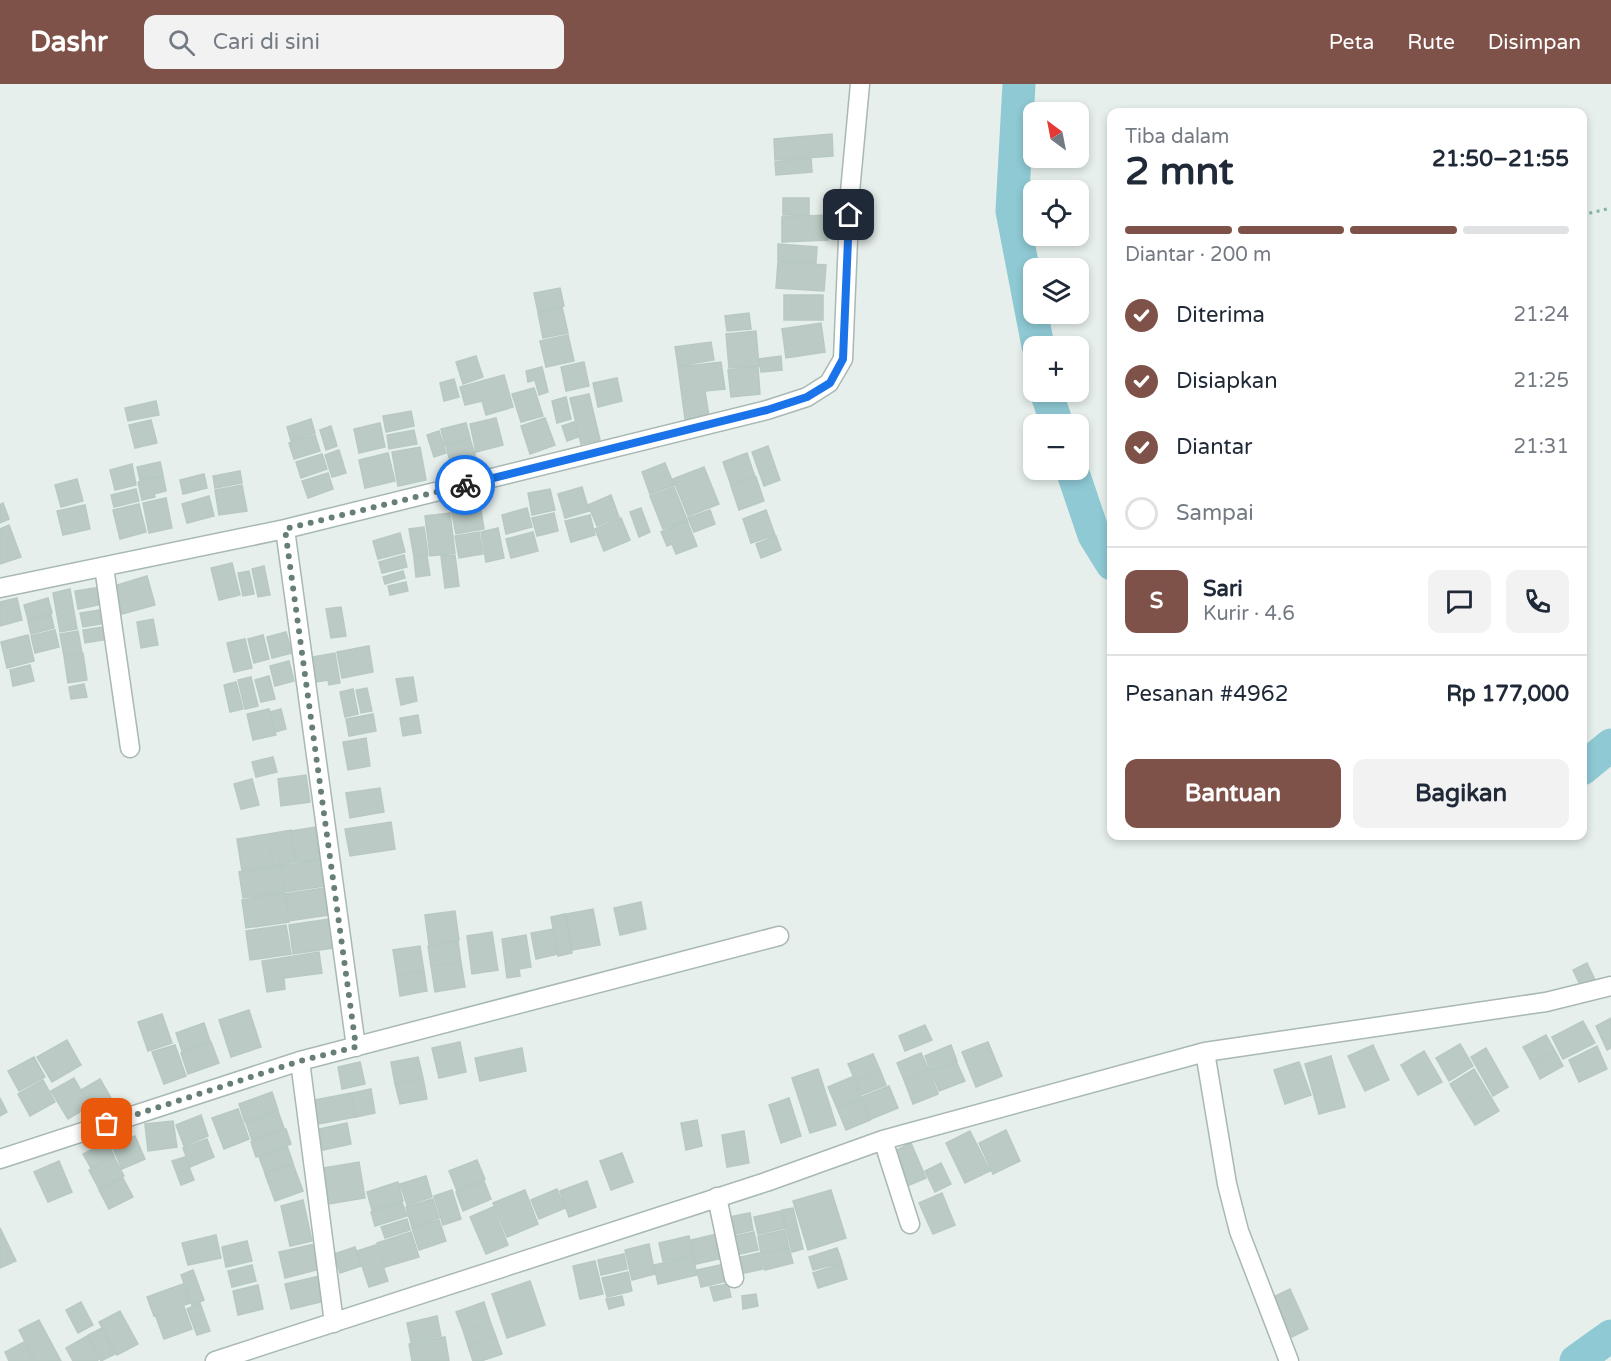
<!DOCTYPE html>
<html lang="id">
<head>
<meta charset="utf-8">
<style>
	:root { --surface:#fff; --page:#f2f2f3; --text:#1f2937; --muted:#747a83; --line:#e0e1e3; --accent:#7f5249 }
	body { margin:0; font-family:"Varela Round",sans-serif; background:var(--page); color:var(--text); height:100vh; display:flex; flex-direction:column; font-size:22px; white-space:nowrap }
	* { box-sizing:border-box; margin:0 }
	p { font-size:20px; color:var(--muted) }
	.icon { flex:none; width:33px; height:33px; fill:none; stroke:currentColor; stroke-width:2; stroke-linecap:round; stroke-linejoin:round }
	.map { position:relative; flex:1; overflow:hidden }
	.details { position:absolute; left:1107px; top:24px; width:480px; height:732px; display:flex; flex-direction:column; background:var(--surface); border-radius:12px; box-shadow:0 3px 9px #0003 }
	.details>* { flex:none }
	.needle { width:39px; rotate:328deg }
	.buttons { position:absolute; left:1023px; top:18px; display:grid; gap:12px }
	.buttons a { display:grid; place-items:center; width:66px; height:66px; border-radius:12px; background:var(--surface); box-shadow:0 3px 9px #0003; font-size:30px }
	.pin { position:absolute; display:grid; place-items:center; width:51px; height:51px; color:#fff; margin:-26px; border-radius:12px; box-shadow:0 3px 9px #0006 }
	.courier { position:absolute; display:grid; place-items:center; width:60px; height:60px; margin:-30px; border:4px solid #1a73e8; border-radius:50%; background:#fff; color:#222; box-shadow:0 2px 8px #0007 }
	.overview em { font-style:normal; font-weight:800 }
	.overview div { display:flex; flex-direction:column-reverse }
	.overview { display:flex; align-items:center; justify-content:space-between; height:102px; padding:0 18px }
	h1 { font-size:39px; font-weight:800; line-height:45px }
	.bar { display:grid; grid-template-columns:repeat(4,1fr); gap:9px 6px; align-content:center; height:72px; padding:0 18px }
	.bar i { height:8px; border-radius:4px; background:var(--line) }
	.bar .current { background:var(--accent) }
	.bar p { grid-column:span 4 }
	.line { display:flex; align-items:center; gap:15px; padding:0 18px; border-top:2px solid var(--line) }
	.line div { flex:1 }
	.round { display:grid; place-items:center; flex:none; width:63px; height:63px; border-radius:12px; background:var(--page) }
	ol { padding:0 18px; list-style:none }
	li { display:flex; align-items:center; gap:18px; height:66px }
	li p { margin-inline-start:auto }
	li .icon { padding:6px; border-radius:50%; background:var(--accent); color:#fff; stroke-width:4 }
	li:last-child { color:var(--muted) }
	li i { width:33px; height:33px; border:3px solid var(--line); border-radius:50% }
	.cta { display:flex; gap:12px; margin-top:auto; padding:12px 18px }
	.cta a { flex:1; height:69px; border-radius:12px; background:var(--accent); color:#fff; font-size:24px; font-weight:800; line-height:69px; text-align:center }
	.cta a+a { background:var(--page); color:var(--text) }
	header { display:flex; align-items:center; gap:36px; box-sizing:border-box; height:84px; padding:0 30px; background:var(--accent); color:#fff }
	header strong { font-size:28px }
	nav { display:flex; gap:33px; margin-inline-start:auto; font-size:21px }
	.search { width:420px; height:54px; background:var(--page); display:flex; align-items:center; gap:15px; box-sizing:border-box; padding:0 21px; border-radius:12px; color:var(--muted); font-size:22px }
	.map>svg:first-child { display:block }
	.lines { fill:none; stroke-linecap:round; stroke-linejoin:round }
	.river { stroke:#8ec9d4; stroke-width:33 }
	.building { fill:#bbcac4; stroke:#b8c9c2; stroke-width:1.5 }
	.minor-casing { stroke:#a8b8b2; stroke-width:21 }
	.path { stroke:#86b3a5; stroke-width:3; stroke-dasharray:3 4.5; stroke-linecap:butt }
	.minor { stroke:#fff; stroke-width:18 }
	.done { stroke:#687f78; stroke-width:6; stroke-dasharray:0 10.8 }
	.route { stroke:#1a73e8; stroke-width:8 }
</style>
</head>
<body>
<header>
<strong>Dashr</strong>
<div class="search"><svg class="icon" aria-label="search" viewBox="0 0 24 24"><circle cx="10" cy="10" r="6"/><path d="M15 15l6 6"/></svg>Cari di sini</div>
<nav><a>Peta</a><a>Rute</a><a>Disimpan</a></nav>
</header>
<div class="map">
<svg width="1611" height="1277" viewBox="0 0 1611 1277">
	<rect width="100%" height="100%" fill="#e6efeb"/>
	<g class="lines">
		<path class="river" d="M1019 0 1012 127 1038 262
			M1046 308 1057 340
			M1072 386 1094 451 1112 480
			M1582 685 1611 661
			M1576 1277 1611 1252"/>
	</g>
	<path class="building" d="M832 50 833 72 775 76 774 55Z
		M811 74 812 88 776 91 775 78Z
		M783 114H809V131H783Z
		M827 131 828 156 782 158V133Z
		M778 160 817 163 816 179 778 177Z
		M778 178 826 181 824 207 776 204Z
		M560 204 564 222 538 228 534 209Z
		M784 211H823V236H784Z
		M562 223 568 249 543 254 538 229Z
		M749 229 751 245 727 247 725 232Z
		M821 239 825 268 786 274 782 245Z
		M756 247 759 282 729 284 726 250Z
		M568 251 574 277 546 283 540 257Z
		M711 258 714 276 678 282 675 263Z
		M476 272 483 293 463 300 456 278Z
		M781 272 782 286 761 288 759 275Z
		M584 278 589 302 566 307 561 283Z
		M721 278 725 305 705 307 709 332 685 335 678 283Z
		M542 283 548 308 539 311 535 296 528 298 526 287Z
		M758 283 760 310 731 313 728 286Z
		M504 291 513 323 486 331 482 317 465 321 460 303Z
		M617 294 622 317 598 323 593 299Z
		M454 295 459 313 444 317 440 299Z
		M534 304 543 332 521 338 512 310Z
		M589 310 600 356 581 360 570 314Z
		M566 313 571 335 557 339 552 317Z
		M156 317 159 331 128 337 125 324Z
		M411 327 414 342 386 348 383 332Z
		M496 334 503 361 476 368 470 340Z
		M545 334 555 361 530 370 521 342Z
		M311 335 315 349 291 357 287 343Z
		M151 336 157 359 135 364 129 341Z
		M574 338 578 353 567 357 562 342Z
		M380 339 385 363 359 369 354 345Z
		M466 339 470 354 445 361 441 345Z
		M331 342 337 362 326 366 320 346Z
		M414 346 417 360 389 365 387 351Z
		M439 347 446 369 434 373 427 351Z
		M315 351 320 367 294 375 289 359Z
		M470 355 475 370 450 377 446 362Z
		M768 362 780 396 764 402 752 368Z
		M420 363 426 396 398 402 392 368Z
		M339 366 346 389 332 393 325 371Z
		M388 369 395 397 365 404 359 376Z
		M747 369 755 393 731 401 723 378Z
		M322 370 327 385 301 394 296 378Z
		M475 371 480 387 454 394 450 378Z
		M160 378 163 391 140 396 137 383Z
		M665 379 674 401 650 410 642 388Z
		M132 380 136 401 115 406 110 386Z
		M704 383 719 420 688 432 673 395Z
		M240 387 242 399 215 404 213 392Z
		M328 389 333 405 308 414 302 397Z
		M204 390 207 404 183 410 180 396Z
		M163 392 166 407 154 410 155 413 142 416 138 398Z
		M756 393 764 417 739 426 731 402Z
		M77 395 83 417 61 423 55 401Z
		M242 401 247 427 219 431 215 406Z
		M582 403 589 427 565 434 558 410Z
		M674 403 687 436 663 445 650 412Z
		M136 405 139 417 114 423 111 411Z
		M550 405 555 426 532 431 528 409Z
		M611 411 619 433 597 442 588 421Z
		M209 412 214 432 187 439 182 420Z
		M166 414 172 444 149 449 143 419Z
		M3 419 9 435 0 439V421Z
		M139 420 146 448 120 455 113 426Z
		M480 420 484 445 456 450 451 425Z
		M85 421 90 445 63 451 57 427Z
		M527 424 532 443 506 450 502 431Z
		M641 424 650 448 639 453 630 428Z
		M710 426 715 440 694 448 688 434Z
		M766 426 775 451 751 459 743 435Z
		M450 429 455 469 430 472 425 432Z
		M554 429 558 447 537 452 532 434Z
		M590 431 595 451 571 458 565 437Z
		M621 434 630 456 604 467 595 445Z
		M687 437 697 462 676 470 672 460 667 462 661 448Z
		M9 441 21 473 0 480V445Z
		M424 443 428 471 414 473 409 445Z
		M498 444 504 474 486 478 481 448Z
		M479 448 483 470 459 474 455 452Z
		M533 448 538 467 511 474 506 455Z
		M400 449 405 468 378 475 373 457Z
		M776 452 781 466 761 474 756 460Z
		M404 471 407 483 382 489 379 478Z
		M455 471 459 502 445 504 441 472Z
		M427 472 430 491 416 493 414 474Z
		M232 479 240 511 219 516 211 484Z
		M264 482 270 511 258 513 252 485Z
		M249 487 254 510 243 512 238 489Z
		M403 487 405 494 385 500 383 493Z
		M147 492 155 521 122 530 114 502Z
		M406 498 408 507 390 511 388 502Z
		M100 503 103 520 78 525 75 507Z
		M70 505 77 545 60 548 53 509Z
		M17 514 22 536 0 542V518Z
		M48 514 52 529 28 536 24 521Z
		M341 523 346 552 331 554 326 525Z
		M105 525 107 539 83 543 80 529Z
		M51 531 54 544 31 550 28 537Z
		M153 535 158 561 141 564 137 538Z
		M108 542 110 555 85 559 83 546Z
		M55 546 59 563 35 569 31 552Z
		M78 547 82 569 64 572 60 550Z
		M286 548 292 569 272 574 267 553Z
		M28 551 34 577 7 584 1 558Z
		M263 551 269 575 254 579 248 555Z
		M245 555 252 584 234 588 227 559Z
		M369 562 373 588 342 594 337 568Z
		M83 569 87 596 68 599 64 572Z
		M335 569 340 599 329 601 328 596 316 598 312 573Z
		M289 577 294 597 275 602 270 582Z
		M30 581 34 597 13 602 10 586Z
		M269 592 275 615 261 618 255 596Z
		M251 593 258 622 245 625 238 596Z
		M413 593 417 617 401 621 396 595Z
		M236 598 243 625 230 628 224 601Z
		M84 600 87 613 71 615 69 603Z
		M367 604 372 627 361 629 356 606Z
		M353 605 358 630 345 633 340 608Z
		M269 625 276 651 253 656 247 630Z
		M281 625 286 645 275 648 270 628Z
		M373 630 376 647 349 652 346 635Z
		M418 631 421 649 403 652 400 634Z
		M366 654 370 682 348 686 343 658Z
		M273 673 277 688 256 693 252 678Z
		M306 691 310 718 281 722 278 695Z
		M252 695 259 721 241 725 234 700Z
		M380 704 384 728 350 734 346 709Z
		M391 738 395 765 350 772 345 745Z
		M315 743 320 775 296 778 291 747Z
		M291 746 295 778 273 782 268 750Z
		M268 750 273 782 242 787 237 755Z
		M320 776 324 802 285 808 281 782Z
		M281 782 285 808 243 814 239 788Z
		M324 804 328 831 289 837 285 810Z
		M284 809 289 838 246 844 242 816Z
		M641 818 646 845 620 851 614 824Z
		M593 825 600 861 573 866 566 830Z
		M455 827 459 856 429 861 425 831Z
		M565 830 572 869 558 872 551 833Z
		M329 835 333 864 293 870 289 841Z
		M286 841 291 870 250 876 246 847Z
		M553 845 558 870 536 875 531 849Z
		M492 848 498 886 472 890 467 852Z
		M526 851 531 883 519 885 520 892 507 894 502 855Z
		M458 857 461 878 431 882 428 862Z
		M420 862 424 887 397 891 393 866Z
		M319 868 322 889 284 894 285 905 267 908 262 877Z
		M461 878 465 903 435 908 431 882Z
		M1587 879 1595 896 1581 903 1573 886Z
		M424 887 427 907 400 912 397 891Z
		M249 926 261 963 231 973 219 936Z
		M162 930 172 959 148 967 138 938Z
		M1611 934V964L1607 966 1596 942Z
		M1583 937 1595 959 1563 975 1552 953Z
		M204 939 210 957 182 967 176 949Z
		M925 941 932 956 905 967 899 952Z
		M1546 951 1555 967 1532 979 1523 963Z
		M67 956 81 981 52 998 37 973Z
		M211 958 219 979 188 990 181 969Z
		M460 958 466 988 439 994 432 964Z
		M988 958 1002 992 976 1003 962 968Z
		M1460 960 1473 982 1449 997 1436 974Z
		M175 961 186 992 164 1000 152 968Z
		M951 961 957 977 931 987 925 972Z
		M1373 961 1389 996 1365 1007 1348 972Z
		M1597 962 1607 985 1579 998 1569 976Z
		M522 964 526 987 480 997 475 974Z
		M1486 964 1508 1003 1493 1012 1471 973Z
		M1424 967 1442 998 1418 1011 1401 981Z
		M1555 967 1563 982 1540 995 1532 979Z
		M921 969 929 986 904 996 897 979Z
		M873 970 880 986 855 996 848 980Z
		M1331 972 1345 1023 1319 1030 1305 980Z
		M34 973 45 993 19 1007 8 987Z
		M418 973 423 994 395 1000 391 978Z
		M956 977 965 997 939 1007 931 987Z
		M360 978 365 1000 342 1005 338 983Z
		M1299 978 1311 1011 1285 1020 1274 986Z
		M818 985 836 1041 810 1049 792 994Z
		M1474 985 1486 1005 1462 1020 1450 1000Z
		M880 986 886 1001 861 1011 855 996Z
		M929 986 938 1010 913 1020 904 996Z
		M852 993 861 1014 837 1024 828 1003Z
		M74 994 90 1022 68 1035 51 1007Z
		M423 994 427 1015 400 1020 395 1000Z
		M100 995 111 1014 92 1024 81 1006Z
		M43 996 55 1018 30 1032 18 1010Z
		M889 1002 898 1024 871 1035 862 1013Z
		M371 1005 375 1029 356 1033 352 1009Z
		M1486 1005 1499 1027 1475 1041 1462 1020Z
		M272 1008 278 1026 245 1038 239 1020Z
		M352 1009 356 1033 318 1040 314 1016Z
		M0 1014 7 1028 0 1032Z
		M789 1014 801 1052 781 1059 769 1021Z
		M861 1014 870 1036 846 1046 837 1024Z
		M238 1025 249 1055 224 1065 212 1034Z
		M278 1027 284 1044 252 1056 246 1039Z
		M201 1031 208 1052 184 1062 176 1041Z
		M697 1036 702 1062 686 1066 681 1039Z
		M173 1037 177 1063 148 1067 145 1040Z
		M347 1039 351 1060 323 1066 319 1045Z
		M286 1045 291 1060 256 1073 251 1058Z
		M1006 1046 1020 1077 993 1090 979 1059Z
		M744 1047 749 1079 727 1083 722 1051Z
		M970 1047 990 1087 965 1099 946 1059Z
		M135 1052 145 1075 122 1085 112 1062Z
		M207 1055 214 1073 190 1083 183 1064Z
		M107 1058 114 1072 91 1084 83 1070Z
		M911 1059 926 1094 907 1102 892 1068Z
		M287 1062 293 1079 265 1089 259 1073Z
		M622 1069 633 1098 611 1106 600 1077Z
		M114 1073 124 1092 99 1105 89 1086Z
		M185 1073 194 1096 181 1101 172 1077Z
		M477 1076 485 1095 457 1107 449 1087Z
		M59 1077 72 1108 48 1118 34 1088Z
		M359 1078 365 1114 329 1120 323 1084Z
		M941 1079 951 1100 935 1108 925 1087Z
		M293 1080 303 1107 275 1117 265 1090Z
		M426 1092 432 1113 407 1121 400 1100Z
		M123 1094 133 1113 109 1125 99 1106Z
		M484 1097 491 1115 463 1127 456 1108Z
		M587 1097 596 1123 569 1133 560 1107Z
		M398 1098 403 1117 372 1126 367 1108Z
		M557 1105 565 1124 539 1135 531 1116Z
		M452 1106 461 1135 443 1141 434 1112Z
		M525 1106 538 1140 507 1153 493 1119Z
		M831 1106 846 1154 808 1166 793 1117Z
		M942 1109 955 1141 933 1150 919 1119Z
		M433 1115 439 1134 412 1143 406 1123Z
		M303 1116 312 1157 290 1162 281 1122Z
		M402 1118 407 1132 375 1142 371 1128Z
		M493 1123 508 1161 486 1170 470 1133Z
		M793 1124 803 1165 792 1168 782 1126Z
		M781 1127 785 1144 758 1150 754 1133Z
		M750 1129 753 1146 728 1152 724 1134Z
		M407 1135 410 1146 385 1154 381 1143Z
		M439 1136 446 1157 419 1166 412 1144Z
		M0 1144 16 1177 0 1184Z
		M785 1146 789 1164 761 1170 758 1152Z
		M411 1148 419 1173 385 1183 377 1159Z
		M754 1148 758 1166 731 1172 727 1154Z
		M717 1150 723 1174 696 1180 691 1156Z
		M216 1151 221 1174 188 1181 182 1159Z
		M689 1152 693 1171 663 1177 659 1159Z
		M247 1157 252 1177 226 1183 222 1163Z
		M315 1160 320 1185 285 1194 279 1168Z
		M649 1160 655 1190 632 1196 625 1166Z
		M376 1161 388 1197 369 1203 357 1167Z
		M355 1163 361 1182 340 1189 334 1170Z
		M789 1164 793 1179 765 1186 761 1170Z
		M837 1164 842 1178 813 1186 809 1173Z
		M759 1169 763 1185 735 1191 732 1175Z
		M624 1170 627 1185 601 1191 598 1176Z
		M693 1172 697 1191 658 1200 654 1181Z
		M595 1177 603 1210 580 1215 573 1182Z
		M842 1179 847 1195 818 1204 813 1189Z
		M725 1180 728 1197 701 1203 697 1186Z
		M252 1181 256 1197 232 1203 228 1187Z
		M193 1186 204 1216 192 1221 181 1191Z
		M628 1188 632 1207 607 1213 602 1194Z
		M320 1192 325 1217 291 1225 285 1200Z
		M530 1197 545 1241 507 1254 492 1210Z
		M183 1200 190 1219 154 1232 147 1213Z
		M728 1200 731 1213 714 1217 710 1203Z
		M258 1201 263 1225 238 1231 233 1207Z
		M1290 1205 1308 1245 1292 1253 1273 1213Z
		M756 1210 758 1222 743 1225 742 1212Z
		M622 1212 624 1221 609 1225 606 1215Z
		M81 1218 93 1241 78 1249 66 1226Z
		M484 1218 490 1237 463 1246 456 1228Z
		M200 1219 210 1247 197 1251 187 1225Z
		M184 1223 192 1245 164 1255 156 1233Z
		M120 1227 138 1260 117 1271 99 1238Z
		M437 1232 441 1252 411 1258 407 1239Z
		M39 1236 61 1277H35L19 1246Z
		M490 1237 496 1253 468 1262 463 1246Z
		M102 1244 115 1270 101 1277 88 1251Z
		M87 1252 100 1275 96 1277H73L66 1264Z
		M445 1253 449 1277H412L409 1260Z
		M496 1253 502 1270 481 1277H473L468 1262Z
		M24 1258 34 1277H9L5 1268Z"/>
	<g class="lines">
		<defs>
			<path id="minor" d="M285 445 356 963
				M104 483 130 664
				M0 504 285 445 767 326 807 313 829 299 843 275 850 108 860 0
				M1205 968 1227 1100 1239 1147 1289 1277
				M300 977 334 1239
				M883 1056 910 1140
				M0 1075 300 977 779 852
				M717 1113 734 1194
				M215 1277 766 1098 883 1056 1205 968 1546 918 1611 902"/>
		</defs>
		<use href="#minor" class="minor-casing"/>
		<path class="path" d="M1582 131 1611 124"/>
		<use href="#minor" class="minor"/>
	</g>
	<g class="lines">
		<path class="done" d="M107 1040 300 977 356 963 285 445 465 401"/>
		<path class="route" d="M465 401 767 326 807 313 830 299 843 275 849 131"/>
	</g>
</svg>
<div class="buttons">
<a><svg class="needle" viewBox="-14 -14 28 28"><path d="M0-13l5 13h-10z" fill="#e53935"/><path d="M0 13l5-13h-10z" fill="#747a83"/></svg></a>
<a><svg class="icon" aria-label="locate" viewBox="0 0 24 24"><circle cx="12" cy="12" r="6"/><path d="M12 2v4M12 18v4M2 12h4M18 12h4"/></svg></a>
<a><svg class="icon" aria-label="layers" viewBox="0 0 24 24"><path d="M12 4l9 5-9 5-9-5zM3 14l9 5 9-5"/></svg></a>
<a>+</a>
<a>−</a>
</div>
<div class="pin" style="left:107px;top:1040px;background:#ea580c"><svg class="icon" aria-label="bag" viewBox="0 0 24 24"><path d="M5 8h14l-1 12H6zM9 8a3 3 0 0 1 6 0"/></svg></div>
<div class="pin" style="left:849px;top:131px;background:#1f2937"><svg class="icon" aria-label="home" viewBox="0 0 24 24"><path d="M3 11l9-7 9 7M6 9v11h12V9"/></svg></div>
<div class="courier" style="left:465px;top:401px"><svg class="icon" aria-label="bike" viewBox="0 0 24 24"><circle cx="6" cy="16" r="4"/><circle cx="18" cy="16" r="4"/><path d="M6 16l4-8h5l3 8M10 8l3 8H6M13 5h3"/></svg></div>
<section class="details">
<div class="overview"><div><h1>2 mnt</h1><p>Tiba dalam</p></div><em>21:50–21:55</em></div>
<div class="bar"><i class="current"></i><i class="current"></i><i class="current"></i><i></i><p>Diantar · 200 m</p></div>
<ol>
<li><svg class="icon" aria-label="check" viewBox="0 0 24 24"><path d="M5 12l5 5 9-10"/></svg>Diterima<p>21:24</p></li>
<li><svg class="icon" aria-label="check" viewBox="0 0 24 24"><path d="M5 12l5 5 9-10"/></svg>Disiapkan<p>21:25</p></li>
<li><svg class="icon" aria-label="check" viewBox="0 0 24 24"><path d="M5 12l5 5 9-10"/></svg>Diantar<p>21:31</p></li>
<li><i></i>Sampai</li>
</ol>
<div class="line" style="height:108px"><b class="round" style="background:var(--accent);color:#fff">S</b><div><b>Sari</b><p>Kurir · 4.6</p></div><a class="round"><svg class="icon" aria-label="chat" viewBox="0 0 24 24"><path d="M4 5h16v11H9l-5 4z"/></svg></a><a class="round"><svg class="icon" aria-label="phone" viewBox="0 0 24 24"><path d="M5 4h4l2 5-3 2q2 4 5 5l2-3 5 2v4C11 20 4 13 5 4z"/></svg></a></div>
<div class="line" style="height:78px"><div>Pesanan #4962</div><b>Rp 177,000</b></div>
<div class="cta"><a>Bantuan</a><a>Bagikan</a></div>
</section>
</div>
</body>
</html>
